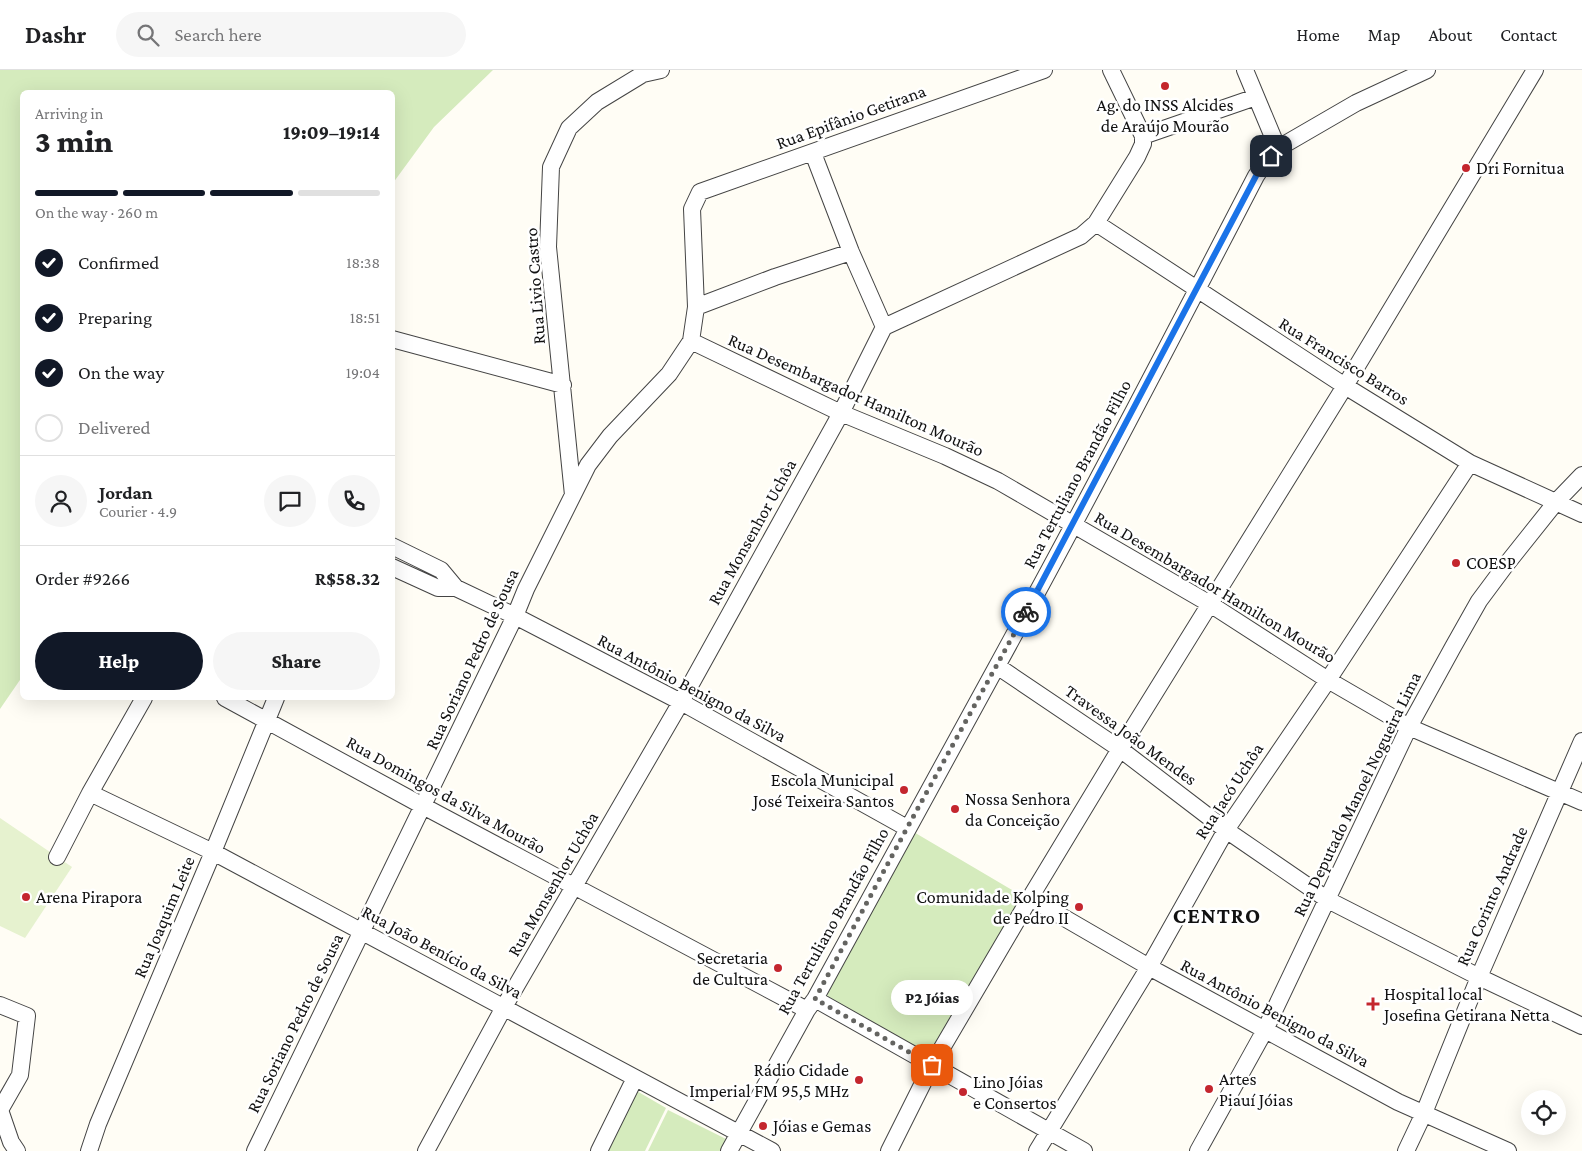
<!DOCTYPE html>
<html lang="en">
<head>
<meta charset="utf-8">
<style>
	:root { --surface:#fff; --page:#f6f6f6; --text:#202124; --muted:#757577; --line:#e0e0e0; --accent:#111827 }
	body { margin:0; font-family:"Crimson Pro",serif; background:var(--page); color:var(--text); height:100vh; display:flex; flex-direction:column; font-size:19px; white-space:nowrap }
	* { box-sizing:border-box; margin:0 }
	p { font-size:16px; color:var(--muted) }
	.icon { flex:none; width:28px; height:28px; fill:none; stroke:currentColor; stroke-width:2; stroke-linecap:round; stroke-linejoin:round }
	.map { position:relative; flex:1; overflow:hidden }
	.panel { position:absolute; left:20px; top:20px; width:375px; height:610px; display:flex; flex-direction:column; background:var(--surface); border-radius:8px; box-shadow:0 5px 20px #0002 }
	.panel>* { flex:none }
	.controls { position:absolute; left:1521px; top:1020px; display:grid; gap:10px }
	.controls a { display:grid; place-items:center; width:45px; height:45px; border-radius:50%; background:var(--surface); box-shadow:0 5px 20px #0002; font-size:25px }
	.pin { position:absolute; display:grid; place-items:center; width:42px; height:42px; color:#fff; margin:-21px; border-radius:10px; box-shadow:0 2px 8px #0006 }
	.courier { position:absolute; display:grid; place-items:center; width:50px; height:50px; margin:-25px; border:4px solid #1a73e8; border-radius:50%; background:#fff; color:#222; box-shadow:0 1px 6px #0007 }
	.bubble { position:absolute; height:35px; border-radius:18px; background:var(--surface); box-shadow:0 5px 20px #0002; font-size:16px; font-weight:800; line-height:35px; text-align:center }
	.summary em { font-style:normal; font-weight:800 }
	.summary div { display:flex; flex-direction:column-reverse }
	.summary { display:flex; align-items:center; justify-content:space-between; height:85px; padding:0 15px }
	h1 { font-size:32px; font-weight:800; line-height:38px }
	.bar { display:grid; grid-template-columns:repeat(4,1fr); gap:8px 5px; align-content:center; height:60px; padding:0 15px }
	.bar i { height:6px; border-radius:4px; background:var(--line) }
	.bar .on { background:var(--accent) }
	.bar p { grid-column:span 4 }
	.line { display:flex; align-items:center; gap:12px; padding:0 15px; border-top:1px solid var(--line) }
	.line div { flex:1 }
	.round { display:grid; place-items:center; flex:none; width:52px; height:52px; border-radius:26px; background:var(--page) }
	ol { padding:0 15px; list-style:none }
	li { display:flex; align-items:center; gap:15px; height:55px }
	li p { margin-inline-start:auto }
	li .icon { padding:5px; border-radius:50%; background:var(--accent); color:#fff; stroke-width:4 }
	li:last-child { color:var(--muted) }
	li i { width:28px; height:28px; border:2px solid var(--line); border-radius:50% }
	.primary-button { display:flex; gap:10px; margin-top:auto; padding:10px 15px }
	.primary-button a { flex:1; height:58px; border-radius:30px; background:var(--accent); color:#fff; font-size:20px; font-weight:800; line-height:58px; text-align:center }
	.primary-button a+a { background:var(--page); color:var(--text) }
	header { display:flex; align-items:center; gap:30px; box-sizing:border-box; height:70px; padding:0 25px; background:var(--surface); border-bottom:1px solid var(--line) }
	header strong { font-size:24px }
	nav { display:flex; gap:28px; margin-inline-start:auto; font-size:18px }
	.search { width:350px; height:45px; background:var(--page); display:flex; align-items:center; gap:12px; box-sizing:border-box; padding:0 18px; border-radius:28px; color:var(--muted); font-size:19px }
	.map>svg:first-child { display:block }
	.green { fill:#d5ebbd }
	.pitch { fill:#e6f2cf }
	.lines { fill:none; stroke-linecap:round; stroke-linejoin:round }
	.minor-casing { stroke:#444; stroke-width:18 }
	.minor { stroke:#fff; stroke-width:16 }
	.done { stroke:#646461; stroke-width:5; stroke-dasharray:0 9 }
	.route { stroke:#1a73e8; stroke-width:6 }
	.poi-dot { fill:#c4262e; stroke:#fff; stroke-width:2 }
	.labels { text-anchor:middle; stroke-width:5; stroke-linejoin:round; paint-order:stroke }
	.poi-label { font-size:18px; fill:#111; stroke:#fff; text-anchor:start }
	.street-label { font-size:18px; fill:#111; stroke:#fff }
	.district-label { font-size:22px; font-weight:bold; letter-spacing:1px; fill:#111; stroke:#fff }
</style>
</head>
<body>
<header>
<strong>Dashr</strong>
<div class="search"><svg class="icon" aria-label="search" viewBox="0 0 24 24"><circle cx="10" cy="10" r="6"/><path d="M15 15l6 6"/></svg>Search here</div>
<nav><a>Home</a><a>Map</a><a>About</a><a>Contact</a></nav>
</header>
<div class="map">
<svg width="1582" height="1081" viewBox="0 0 1582 1081">
	<rect width="100%" height="100%" fill="#fffdf5"/>
	<path class="green" d="M0 0H493L434 57 393 113 392 22H22V607L0 639Z
		M912 761 1024 827 930 988 825 929Z
		M635 1020 666 1038 645 1081H603Z
		M668 1040 728 1070 722 1081H648Z"/>
	<path class="pitch" d="M0 748 72 797 25 868 0 856Z"/>
	<g class="lines">
		<defs>
			<path id="minor" d="M1245 0 1278 79
				M1143 66 1256 27
				M813 83 851 182 884 257
				M1096 153 1345 316 1470 393 1582 444
				M696 237 775 207 851 182
				M392 269 563 315
				M691 271 841 343 945 386 998 411 1210 534 1328 610 1409 657 1582 732
				M573 425 548 177 551 97 569 58 597 32 643 4 661 0
				M392 476 441 500 456 518 515 546 681 632 907 758
				M392 497 438 518H456
				M997 596 1120 679 1226 760 1328 830 1479 907 1582 956
				M225 628 423 736 807 940
				M90 723 213 782 772 1081
				M57 787 90 723 144 628
				M1030 828 1149 897 1398 1032 1508 1081
				M815 929 1084 1081
				M0 935 27 946 20 1005 0 1040 11 1072 17 1081
				M89 1081 98 1054 213 782 276 628
				M255 1081 515 546 526 519 588 395 610 366 669 304 691 271 696 237 692 139 700 122 1044 0
				M426 1081 504 937 681 632 841 343 884 257 1081 166 1096 153 1137 87 1143 74V66L1111 0
				M599 1081 635 1008
				M729 1081 807 940 815 929C875 818 936 707 997 596 1086 434 1171 270 1256 106L1264 94 1278 79 1287 73 1356 33 1427 0
				M889 1081 932 995 1030 828 1120 679 1345 316 1535 0
				M1037 1081 1149 897 1226 760 1328 610 1470 393
				M1198 1081 1265 960 1409 657 1453 577 1479 531 1505 496 1556 432 1582 405
				M1406 1081 1424 1043 1479 907 1582 671"/>
		</defs>
		<use href="#minor" class="minor-casing"/>
		<use href="#minor" class="minor"/>
	</g>
	<g class="lines">
		<path class="done" d="M932 995 815 929 907 758 1026 542"/>
		<path class="route" d="M1026 542 1256 106 1271 86"/>
	</g>
	<g class="poi-dot">
		<circle cx="1165" cy="16" r="5"/>
		<circle cx="1466" cy="98" r="5"/>
		<circle cx="1456" cy="493" r="5"/>
		<circle cx="904" cy="720" r="5"/>
		<circle cx="955" cy="739" r="5"/>
		<circle cx="26" cy="827" r="5"/>
		<circle cx="1079" cy="837" r="5"/>
		<circle cx="778" cy="898" r="5"/>
		<path d="M1370.5 926.5h5v5h5v5h-5v5h-5v-5h-5v-5h5z"/>
		<circle cx="859" cy="1010" r="5"/>
		<circle cx="1209" cy="1019" r="5"/>
		<circle cx="963" cy="1022" r="5"/>
		<circle cx="763" cy="1056" r="5"/>
	</g>
	<g class="labels">
		<g class="poi-label">
			<text x="1165" y="41" text-anchor="middle">Ag. do INSS Alcides<tspan x="1165" dy="21">de Araújo Mourão</tspan></text>
			<text x="1476" y="104">Dri Fornitua</text>
			<text x="1466" y="499">COESP</text>
			<text x="894" y="716" text-anchor="end">Escola Municipal<tspan x="894" dy="21">José Teixeira Santos</tspan></text>
			<text x="965" y="735">Nossa Senhora<tspan x="965" dy="21">da Conceição</tspan></text>
			<text x="36" y="833">Arena Pirapora</text>
			<text x="1069" y="833" text-anchor="end">Comunidade Kolping<tspan x="1069" dy="21">de Pedro II</tspan></text>
			<text x="768" y="894" text-anchor="end">Secretaria<tspan x="768" dy="21">de Cultura</tspan></text>
			<text x="1384" y="930">Hospital local<tspan x="1384" dy="21">Josefina Getirana Netta</tspan></text>
			<text x="849" y="1006" text-anchor="end">Rádio Cidade<tspan x="849" dy="21">Imperial FM 95,5 MHz</tspan></text>
			<text x="1219" y="1015">Artes<tspan x="1219" dy="21">Piauí Jóias</tspan></text>
			<text x="973" y="1018">Lino Jóias<tspan x="973" dy="21">e Consertos</tspan></text>
			<text x="773" y="1062">Jóias e Gemas</text>
		</g>
		<g class="street-label">
			<text transform="translate(851 47) rotate(-20)" y="6">Rua Epifânio Getirana</text>
			<text transform="translate(535 216) rotate(-94)" y="6">Rua Livio Castro</text>
			<text transform="translate(1344 291) rotate(32)" y="6">Rua Francisco Barros</text>
			<text transform="translate(856 325) rotate(24)" y="6">Rua Desembargador Hamilton Mourão</text>
			<text transform="translate(1077 404) rotate(-62)" y="6">Rua Tertuliano Brandão Filho</text>
			<text transform="translate(752 462) rotate(-61)" y="6">Rua Monsenhor Uchôa</text>
			<text transform="translate(1215 517) rotate(31)" y="6">Rua Desembargador Hamilton Mourão</text>
			<text transform="translate(472 589) rotate(-65)" y="6">Rua Soriano Pedro de Sousa</text>
			<text transform="translate(692 618) rotate(28)" y="6">Rua Antônio Benigno da Silva</text>
			<text transform="translate(1131 665) rotate(36)" y="6">Travessa João Mendes</text>
			<text transform="translate(1229 721) rotate(-57)" y="6">Rua Jacó Uchôa</text>
			<text transform="translate(1357 724) rotate(-64)" y="6">Rua Deputado Manoel Nogueira Lima</text>
			<text transform="translate(446 725) rotate(29)" y="6">Rua Domingos da Silva Mourão</text>
			<text transform="translate(553 814) rotate(-60)" y="6">Rua Monsenhor Uchôa</text>
			<text transform="translate(1492 826) rotate(-66)" y="6">Rua Corinto Andrade</text>
			<text transform="translate(164 847) rotate(-67)" y="6">Rua Joaquim Leite</text>
			<text transform="translate(833 851) rotate(-61)" y="6">Rua Tertuliano Brandão Filho</text>
			<text transform="translate(442 882) rotate(28)" y="6">Rua João Benício da Silva</text>
			<text transform="translate(1275 943) rotate(28)" y="6">Rua Antônio Benigno da Silva</text>
			<text transform="translate(295 953) rotate(-64)" y="6">Rua Soriano Pedro de Sousa</text>
		</g>
		<g class="district-label">
			<text x="1217" y="853">CENTRO</text>
		</g>
	</g>
</svg>
<div class="controls">
<a><svg class="icon" aria-label="locate" viewBox="0 0 24 24"><circle cx="12" cy="12" r="6"/><path d="M12 2v4M12 18v4M2 12h4M18 12h4"/></svg></a>
</div>
<div class="pin" style="left:932px;top:995px;background:#ea580c"><svg class="icon" aria-label="bag" viewBox="0 0 24 24"><path d="M5 8h14l-1 12H6zM9 8a3 3 0 0 1 6 0"/></svg></div>
<div class="pin" style="left:1271px;top:86px;background:#1f2937"><svg class="icon" aria-label="home" viewBox="0 0 24 24"><path d="M3 11l9-7 9 7M6 9v11h12V9"/></svg></div>
<div class="courier" style="left:1026px;top:542px"><svg class="icon" aria-label="bike" viewBox="0 0 24 24"><circle cx="6" cy="16" r="4"/><circle cx="18" cy="16" r="4"/><path d="M6 16l4-8h5l3 8M10 8l3 8H6M13 5h3"/></svg></div>
<div class="bubble" style="left:891px;top:910px;width:82px">P2 Jóias</div>
<section class="panel">
<div class="summary"><div><h1>3 min</h1><p>Arriving in</p></div><em>19:09–19:14</em></div>
<div class="bar"><i class="on"></i><i class="on"></i><i class="on"></i><i></i><p>On the way · 260 m</p></div>
<ol>
<li><svg class="icon" aria-label="check" viewBox="0 0 24 24"><path d="M5 12l5 5 9-10"/></svg>Confirmed<p>18:38</p></li>
<li><svg class="icon" aria-label="check" viewBox="0 0 24 24"><path d="M5 12l5 5 9-10"/></svg>Preparing<p>18:51</p></li>
<li><svg class="icon" aria-label="check" viewBox="0 0 24 24"><path d="M5 12l5 5 9-10"/></svg>On the way<p>19:04</p></li>
<li><i></i>Delivered</li>
</ol>
<div class="line" style="height:90px"><a class="round"><svg class="icon" aria-label="person" viewBox="0 0 24 24"><circle cx="12" cy="8" r="4"/><path d="M4 21q1-7 8-7t8 7"/></svg></a><div><b>Jordan</b><p>Courier · 4.9</p></div><a class="round"><svg class="icon" aria-label="chat" viewBox="0 0 24 24"><path d="M4 5h16v11H9l-5 4z"/></svg></a><a class="round"><svg class="icon" aria-label="phone" viewBox="0 0 24 24"><path d="M5 4h4l2 5-3 2q2 4 5 5l2-3 5 2v4C11 20 4 13 5 4z"/></svg></a></div>
<div class="line" style="height:65px"><div>Order #9266</div><b>R$58.32</b></div>
<div class="primary-button"><a>Help</a><a>Share</a></div>
</section>
</div>
</body>
</html>
